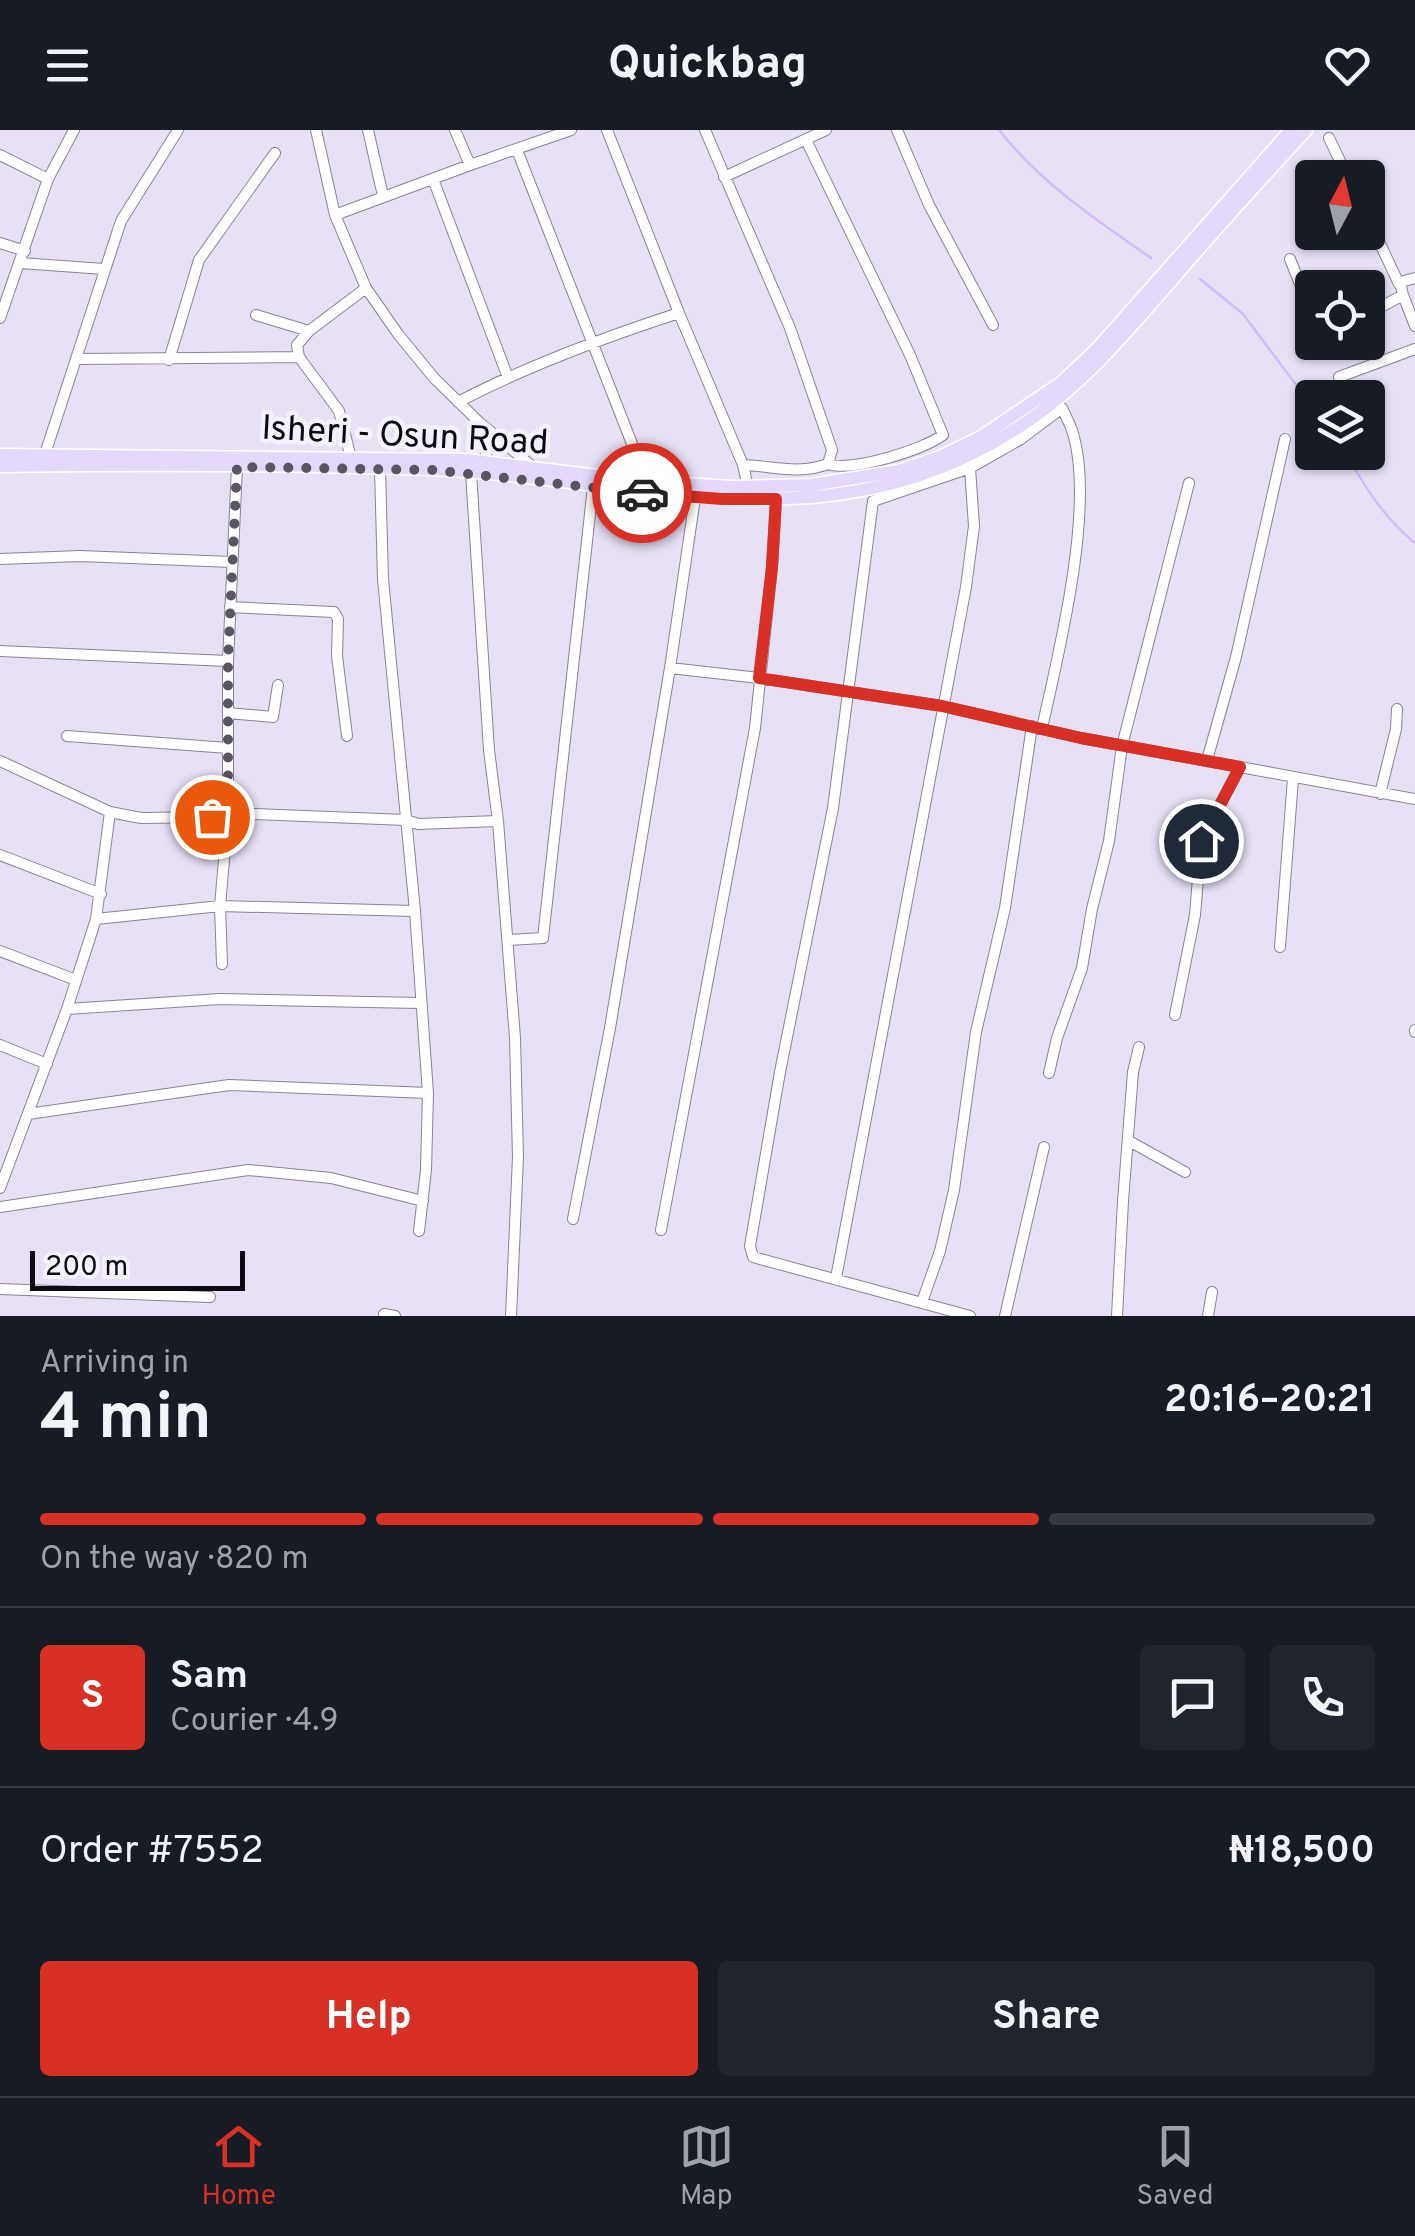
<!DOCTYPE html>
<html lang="en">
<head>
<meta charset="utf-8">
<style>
	:root { --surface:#171b24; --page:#20242c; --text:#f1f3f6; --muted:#9ea1a6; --line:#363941; --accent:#d93025 }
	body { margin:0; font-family:Overpass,sans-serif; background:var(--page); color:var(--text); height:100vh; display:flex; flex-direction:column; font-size:38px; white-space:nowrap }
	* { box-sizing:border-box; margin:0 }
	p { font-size:32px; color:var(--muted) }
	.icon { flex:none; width:55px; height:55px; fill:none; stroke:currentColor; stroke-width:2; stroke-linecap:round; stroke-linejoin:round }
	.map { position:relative; height:1186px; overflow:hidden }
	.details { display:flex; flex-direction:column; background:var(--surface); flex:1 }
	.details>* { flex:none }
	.needle { width:65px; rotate:7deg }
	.buttons { position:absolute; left:1295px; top:30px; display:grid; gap:20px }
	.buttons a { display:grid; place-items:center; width:90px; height:90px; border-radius:10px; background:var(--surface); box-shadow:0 2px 8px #0004; font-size:50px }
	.scale { position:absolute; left:30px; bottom:25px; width:215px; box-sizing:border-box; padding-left:10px; border:5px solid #0c0a11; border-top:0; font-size:28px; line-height:35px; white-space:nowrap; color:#0c0a11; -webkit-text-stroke:8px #f4f0fc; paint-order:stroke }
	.pin { position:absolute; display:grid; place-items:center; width:85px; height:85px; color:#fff; margin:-42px; border:5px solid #fff; border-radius:50%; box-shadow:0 2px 10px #0007 }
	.courier { position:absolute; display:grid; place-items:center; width:100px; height:100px; margin:-50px; border:8px solid #d93025; border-radius:50%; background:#fff; color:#222; box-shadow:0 2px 12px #0007 }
	.head em { font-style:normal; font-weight:700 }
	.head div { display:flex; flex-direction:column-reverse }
	.head { display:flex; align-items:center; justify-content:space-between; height:170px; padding:0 40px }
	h1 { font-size:65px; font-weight:700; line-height:75px }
	.bar { display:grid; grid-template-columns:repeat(4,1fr); gap:15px 10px; align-content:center; height:120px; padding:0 40px }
	.bar i { height:12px; border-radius:8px; background:var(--line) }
	.bar .selected { background:var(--accent) }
	.bar p { grid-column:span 4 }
	.line { display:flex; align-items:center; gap:25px; padding:0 40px; border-top:2px solid var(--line) }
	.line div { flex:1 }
	.round { display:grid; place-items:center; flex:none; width:105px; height:105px; border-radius:10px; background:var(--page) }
	.action { display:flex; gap:20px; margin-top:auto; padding:20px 40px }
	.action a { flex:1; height:115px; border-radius:10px; background:var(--accent); color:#fff; font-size:40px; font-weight:700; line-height:115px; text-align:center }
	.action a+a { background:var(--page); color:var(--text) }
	header { display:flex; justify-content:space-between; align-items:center; height:130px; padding:0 40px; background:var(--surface); font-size:45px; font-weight:700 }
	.tabs { display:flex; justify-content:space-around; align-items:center; height:140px; border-top:2px solid var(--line); background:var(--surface); font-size:28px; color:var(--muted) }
	.tabs a { display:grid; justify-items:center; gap:5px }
	.tabs .selected { color:var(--accent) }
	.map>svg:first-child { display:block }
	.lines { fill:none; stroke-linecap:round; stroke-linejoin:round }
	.stream { stroke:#d2bcfd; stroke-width:2.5 }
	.minor-casing { stroke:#898395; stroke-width:12 }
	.major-casing { stroke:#fff; stroke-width:15 }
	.minor { stroke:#fff; stroke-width:10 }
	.major { stroke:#e5d9fb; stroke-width:12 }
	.done { stroke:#595561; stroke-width:10; stroke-dasharray:0 18 }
	.route { stroke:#d93025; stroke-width:12 }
	.labels { text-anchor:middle; stroke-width:9; stroke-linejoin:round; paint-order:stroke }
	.street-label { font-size:35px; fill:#0c0a11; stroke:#f4f0fc }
</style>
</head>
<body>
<header><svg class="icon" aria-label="menu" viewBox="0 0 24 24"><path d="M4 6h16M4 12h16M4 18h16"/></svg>Quickbag<svg class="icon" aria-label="heart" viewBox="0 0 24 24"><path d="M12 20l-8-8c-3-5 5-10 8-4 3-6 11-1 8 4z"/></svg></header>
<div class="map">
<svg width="1415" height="1186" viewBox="0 0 1415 1186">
	<rect width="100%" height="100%" fill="#e8e1f6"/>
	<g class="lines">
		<path class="stream" d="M999 0C1042 54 1095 89 1151 128
			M1200 149 1243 184 1312 276
			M1345 322C1365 357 1384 388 1415 413"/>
		<defs>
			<path id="minor" d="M316 0 335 85 366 158 398 204 434 248 479 292 533 337
				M368 0 383 66
				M455 0 470 35 571 0
				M607 0 679 183 743 335 748 357
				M705 0 790 198 832 320 828 334C798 345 773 336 743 335
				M897 0 929 75 993 195
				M1329 8 1348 48
				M806 10 910 225 943 305C922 320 853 342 828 334
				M517 20 647 352
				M0 25 48 49
				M724 47 826 0
				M433 49 507 245
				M335 85 470 35
				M1368 88 1399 154
				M0 113 25 121
				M1290 129 1312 184
				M20 133 104 139
				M1403 165 1415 196
				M1368 184 1403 165 1400 152 1415 148
				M256 185 309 201
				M0 188 48 49 74 0
				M77 229 299 227
				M169 230 199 130 275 23
				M1339 247 1415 219
				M458 272C529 235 602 208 679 183
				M45 324 121 91 178 0
				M351 328 339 281 299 227 297 215 309 201 366 158
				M482 336 493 304
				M380 339 383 449 415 781 428 963 426 1040 419 1101
				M471 343 489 620 498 691 515 908 518 1027 511 1186
				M0 429 80 426 232 432
				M230 477 334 482 338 489 337 526 347 606
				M0 521 228 531
				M670 538 759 548 942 576 1081 608 1415 669
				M228 583 273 587 278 555
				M67 606 228 618
				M1207 630 1236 527 1285 309
				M0 631 110 682 141 688 211 687 228 683 406 690 418 694 498 691
				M1380 664 1396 599 1397 579
				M0 725 101 764
				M96 789 220 776 415 781
				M508 810 543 808 593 357
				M1280 817 1293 649
				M0 821 76 850
				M222 834 220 776 228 683V531L237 337
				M67 879 220 869 420 873
				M1175 885 1195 785 1201 711 1240 637
				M1415 902V900
				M0 915 47 934
				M1049 943 1057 908 1082 838 1092 779 1109 711 1122 616 1189 353
				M28 984 229 955 428 963
				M1129 1011 1185 1042
				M0 1058 67 879 96 789 110 682
				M0 1077 248 1040 331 1048 423 1071
				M573 1089 610 898 670 538 695 368
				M661 1100 755 598 772 437 776 369
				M836 1148 966 457 974 396 970 338
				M0 1159 210 1167
				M922 1172 940 1121 954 1060 976 902 1005 778 1032 596
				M384 1184 395 1186
				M970 1186 753 1127 750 1116 780 942 833 678 873 371 970 338 1021 309 1062 278C1066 287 1072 297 1074 307 1094 381 1059 522 1042 598
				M1005 1186 1044 1017
				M1117 1186 1123 1071 1133 942 1139 917
				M1208 1186 1212 1162"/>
			<path id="major" d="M0 325 467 330 647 352 733 357 811 355 898 341 940 327 981 307 1061 253 1098 218 1291 0
				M0 336C143 334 287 334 430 339 644 348 834 425 1031 289 1086 251 1126 202 1170 152 1214 100 1260 50 1306 0"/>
		</defs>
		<use href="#minor" class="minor-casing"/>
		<use href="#major" class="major-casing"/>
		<use href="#minor" class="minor"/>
		<use href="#major" class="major"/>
	</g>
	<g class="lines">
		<path class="done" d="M212 687 228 683V530L237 337 432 340 642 363"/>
		<path class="route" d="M642 363 722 369H776L772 437 759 548 942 576 1081 608 1240 637 1201 711"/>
	</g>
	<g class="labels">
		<g class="street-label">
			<text transform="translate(405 304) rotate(3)" y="12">Isheri - Osun Road</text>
		</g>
	</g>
</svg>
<div class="buttons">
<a><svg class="needle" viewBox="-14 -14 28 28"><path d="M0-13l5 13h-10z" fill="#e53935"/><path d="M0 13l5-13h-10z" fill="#9ea1a6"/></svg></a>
<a><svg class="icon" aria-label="locate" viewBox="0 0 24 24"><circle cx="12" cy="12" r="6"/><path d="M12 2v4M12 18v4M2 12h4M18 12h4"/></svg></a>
<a><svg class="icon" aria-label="layers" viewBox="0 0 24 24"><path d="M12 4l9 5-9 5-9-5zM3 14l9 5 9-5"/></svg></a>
</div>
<div class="scale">200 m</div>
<div class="pin" style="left:212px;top:687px;background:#ea580c"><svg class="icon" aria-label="bag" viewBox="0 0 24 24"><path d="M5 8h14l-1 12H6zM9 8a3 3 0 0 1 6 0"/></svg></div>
<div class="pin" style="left:1201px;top:711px;background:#1f2937"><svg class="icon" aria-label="home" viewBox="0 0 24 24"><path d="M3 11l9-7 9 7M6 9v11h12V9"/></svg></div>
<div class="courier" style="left:642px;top:363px"><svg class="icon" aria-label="car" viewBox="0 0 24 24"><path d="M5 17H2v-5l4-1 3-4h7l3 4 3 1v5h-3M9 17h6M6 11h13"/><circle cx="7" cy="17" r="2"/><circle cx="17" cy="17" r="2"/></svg></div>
</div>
<section class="details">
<div class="head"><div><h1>4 min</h1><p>Arriving in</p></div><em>20:16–20:21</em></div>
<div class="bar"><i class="selected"></i><i class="selected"></i><i class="selected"></i><i></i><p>On the way · 820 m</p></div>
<div class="line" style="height:180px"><b class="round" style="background:var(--accent);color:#fff">S</b><div><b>Sam</b><p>Courier · 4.9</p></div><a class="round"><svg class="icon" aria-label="chat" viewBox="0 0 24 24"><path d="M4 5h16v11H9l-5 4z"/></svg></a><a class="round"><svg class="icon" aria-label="phone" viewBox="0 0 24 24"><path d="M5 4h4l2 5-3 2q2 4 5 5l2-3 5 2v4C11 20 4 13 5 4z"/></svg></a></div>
<div class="line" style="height:130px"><div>Order #7552</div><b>₦18,500</b></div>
<div class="action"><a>Help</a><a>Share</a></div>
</section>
<nav class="tabs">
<a class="selected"><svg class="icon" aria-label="home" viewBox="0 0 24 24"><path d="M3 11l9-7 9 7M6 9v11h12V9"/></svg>Home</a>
<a><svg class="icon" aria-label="map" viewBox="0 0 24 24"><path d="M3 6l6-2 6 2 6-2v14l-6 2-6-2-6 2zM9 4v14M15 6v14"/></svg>Map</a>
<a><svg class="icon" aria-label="saved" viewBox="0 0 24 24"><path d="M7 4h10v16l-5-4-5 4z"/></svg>Saved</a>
</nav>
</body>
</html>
